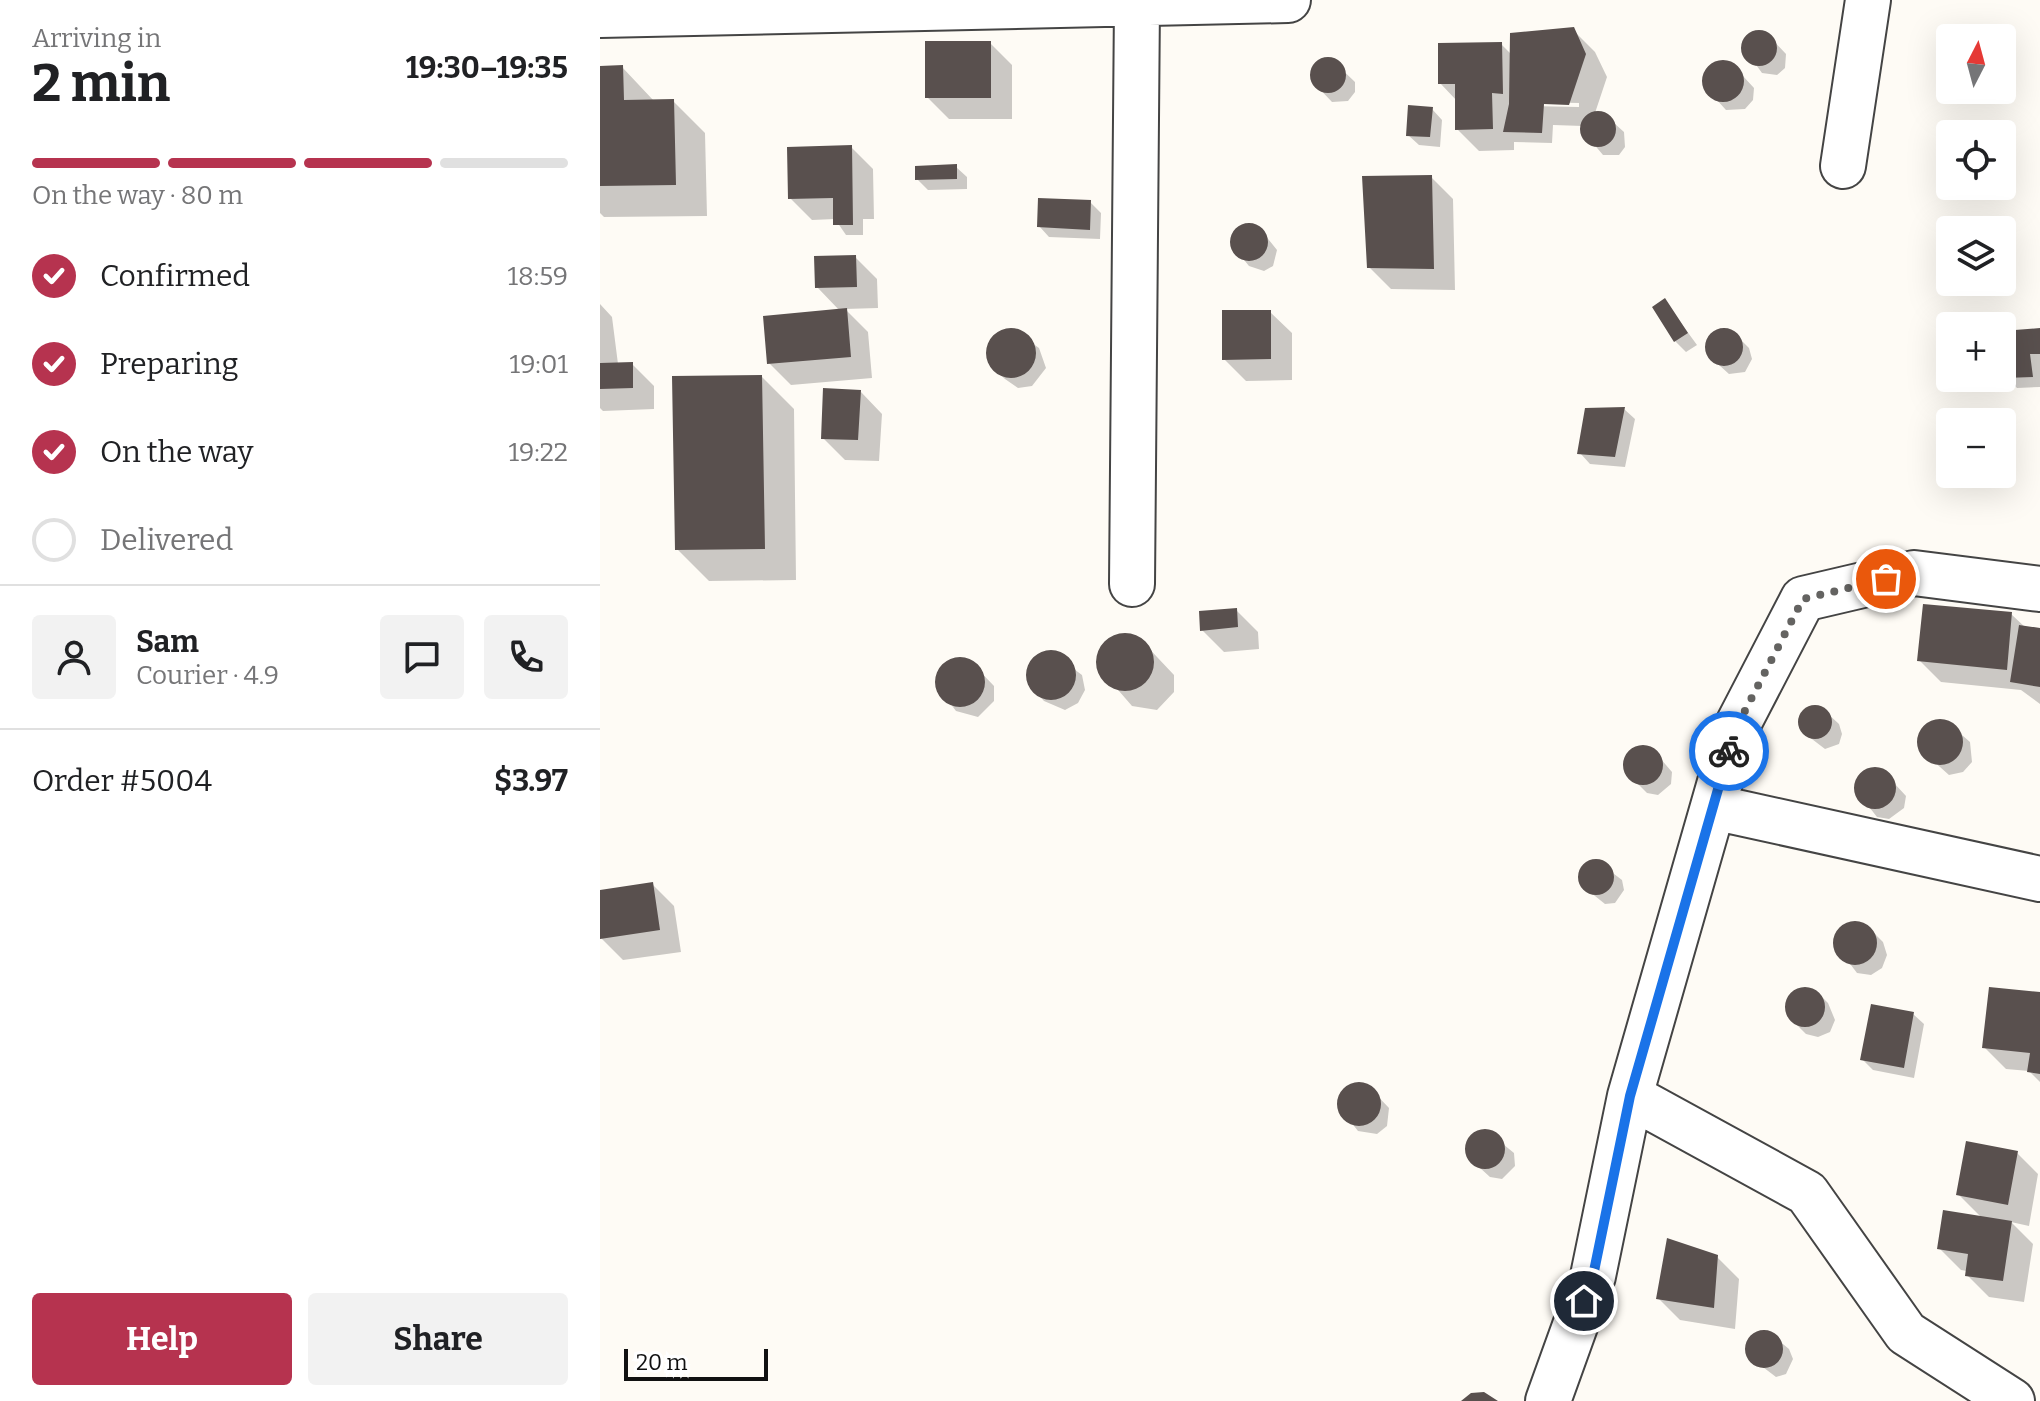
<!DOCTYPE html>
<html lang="en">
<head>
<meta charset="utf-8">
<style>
	:root { --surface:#fff; --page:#f2f2f2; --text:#202124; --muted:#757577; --line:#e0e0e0; --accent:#b6334f }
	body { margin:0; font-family:Bitter,serif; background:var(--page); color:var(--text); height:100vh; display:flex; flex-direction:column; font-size:30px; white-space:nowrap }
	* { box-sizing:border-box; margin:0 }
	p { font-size:26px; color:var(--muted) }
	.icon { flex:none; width:44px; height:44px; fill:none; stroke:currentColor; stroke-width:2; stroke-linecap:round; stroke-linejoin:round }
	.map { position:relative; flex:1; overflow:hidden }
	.drawer { display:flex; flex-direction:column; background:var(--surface); width:600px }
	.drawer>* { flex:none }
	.needle { width:52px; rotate:6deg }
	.buttons { position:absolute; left:1336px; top:24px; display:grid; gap:16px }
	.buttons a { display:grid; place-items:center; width:80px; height:80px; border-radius:8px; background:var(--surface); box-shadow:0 8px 32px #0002; font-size:40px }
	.scale { position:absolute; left:24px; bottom:20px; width:144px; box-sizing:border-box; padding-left:8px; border:4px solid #111; border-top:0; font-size:22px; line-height:28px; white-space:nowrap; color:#111; -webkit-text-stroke:6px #fff; paint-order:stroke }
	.pin { position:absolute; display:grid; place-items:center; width:68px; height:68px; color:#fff; margin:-34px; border:4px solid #fff; border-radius:50%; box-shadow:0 2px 8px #0007 }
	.courier { position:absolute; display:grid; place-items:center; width:80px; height:80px; margin:-40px; border:6px solid #1a73e8; border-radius:50%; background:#fff; color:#222; box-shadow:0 2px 10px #0007 }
	.head em { font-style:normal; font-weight:700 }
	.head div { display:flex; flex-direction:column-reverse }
	.head { display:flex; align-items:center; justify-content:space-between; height:136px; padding:0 32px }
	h1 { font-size:52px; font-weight:700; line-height:60px }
	.bar { display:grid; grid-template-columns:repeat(4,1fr); gap:12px 8px; align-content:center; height:96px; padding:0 32px }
	.bar i { height:10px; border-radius:6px; background:var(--line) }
	.bar .on { background:var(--accent) }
	.bar p { grid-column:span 4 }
	.line { display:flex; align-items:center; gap:20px; padding:0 32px; border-top:2px solid var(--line) }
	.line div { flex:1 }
	.round { display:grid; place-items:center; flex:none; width:84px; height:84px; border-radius:8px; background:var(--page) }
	ol { padding:0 32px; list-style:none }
	li { display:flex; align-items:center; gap:24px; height:88px }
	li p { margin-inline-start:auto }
	li .icon { padding:8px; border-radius:50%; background:var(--accent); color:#fff; stroke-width:4 }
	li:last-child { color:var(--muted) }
	li i { width:44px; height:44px; border:4px solid var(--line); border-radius:50% }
	.button { display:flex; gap:16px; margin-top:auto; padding:16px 32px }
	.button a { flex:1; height:92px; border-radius:8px; background:var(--accent); color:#fff; font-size:32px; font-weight:700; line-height:92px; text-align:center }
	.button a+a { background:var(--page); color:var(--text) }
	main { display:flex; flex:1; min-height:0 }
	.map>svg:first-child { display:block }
	.shadow { fill:#0003; fill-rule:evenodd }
	.building { fill:#59504e }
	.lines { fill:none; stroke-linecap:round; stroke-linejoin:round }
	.street-casing { stroke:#444; stroke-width:48 }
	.street { stroke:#fff; stroke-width:44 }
	.done { stroke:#646361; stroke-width:8; stroke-dasharray:0 14.4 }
	.route { stroke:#1a73e8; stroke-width:10 }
</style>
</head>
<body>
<main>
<section class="drawer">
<div class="head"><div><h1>2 min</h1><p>Arriving in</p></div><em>19:30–19:35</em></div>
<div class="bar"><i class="on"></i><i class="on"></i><i class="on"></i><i></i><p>On the way · 80 m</p></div>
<ol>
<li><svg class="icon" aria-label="check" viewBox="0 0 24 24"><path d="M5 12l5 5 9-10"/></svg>Confirmed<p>18:59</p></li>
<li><svg class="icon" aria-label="check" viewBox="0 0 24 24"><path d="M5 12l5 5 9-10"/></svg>Preparing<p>19:01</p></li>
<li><svg class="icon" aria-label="check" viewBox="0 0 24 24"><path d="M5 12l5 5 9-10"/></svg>On the way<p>19:22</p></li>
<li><i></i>Delivered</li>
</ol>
<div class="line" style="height:144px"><a class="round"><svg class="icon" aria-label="person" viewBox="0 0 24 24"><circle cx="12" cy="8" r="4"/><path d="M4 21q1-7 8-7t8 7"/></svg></a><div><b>Sam</b><p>Courier · 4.9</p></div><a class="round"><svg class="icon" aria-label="chat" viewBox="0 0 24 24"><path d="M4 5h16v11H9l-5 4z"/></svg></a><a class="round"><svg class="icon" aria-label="phone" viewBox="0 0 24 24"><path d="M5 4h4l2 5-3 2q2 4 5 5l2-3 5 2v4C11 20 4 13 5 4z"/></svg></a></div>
<div class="line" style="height:104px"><div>Order #5004</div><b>$3.97</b></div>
<div class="button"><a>Help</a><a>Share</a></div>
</section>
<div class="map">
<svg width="1440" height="1401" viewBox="0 0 1440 1401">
	<rect width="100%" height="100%" fill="#fefbf5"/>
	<path class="shadow" d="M973 30 995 52 1007 77 995 113 1004 114 1024 132 1025 147 1019 155H1003L982 130 983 126 953 125 952 143 914 142V150L879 151 857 129V101L840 83 901 44 911 54ZM930 102 979 103V107L930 106Z
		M1158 33 1168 35 1186 54 1185 68 1177 75 1162 73 1143 47 1148 37Z
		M390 43 412 65V119H349L327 97Z
		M731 59 755 82V92L748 101 732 102 713 82 712 72 721 60Z
		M1118 62 1131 63 1154 88 1153 100 1145 109 1126 110 1106 88 1108 70Z
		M22 67 54 101H73L105 133 107 216 4 217 0 213V68Z
		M832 109 842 120 840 147 819 145 808 135Z
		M251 147 273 169 274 219H263V235H246L235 219 212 220 190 198Z
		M356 167 367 177V189L328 190 317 179Z
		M831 177 853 199 855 290 791 289 769 267Z
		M490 202 501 213 500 239 449 237 439 226Z
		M649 225 660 229 677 250 673 266 664 271 649 266 632 245 638 229Z
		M255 257 277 279 278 308 245 309 268 332 272 378 191 385 169 363 240 311 217 287Z
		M1065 301 1097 345 1086 352 1075 341Z
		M0 304 12 317 18 364H32L54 386V409L3 411 0 408Z
		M670 312 692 333V380L646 381 624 359Z
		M414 330 439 348 446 368 432 386 418 388 405 379 393 368 388 353 393 338Z
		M1122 330 1138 337 1149 348 1152 359 1145 372 1129 374 1109 356 1107 345 1112 335Z
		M1440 330V387L1417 388 1406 377 1402 333Z
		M162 377 194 409 196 580 109 581 77 549Z
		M261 392 282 414 279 461 245 460 223 438Z
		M1024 409 1035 419 1025 467 990 464 980 453Z
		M636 610 658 632 659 649 624 652 602 630Z
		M1411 614 1426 628 1440 630V704L1421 690 1341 682 1319 660Z
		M531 636 541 640 574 675V692L557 710 532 706 499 668 501 650 514 638Z
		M451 652 482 675 485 690 478 703 465 710 444 701 433 689 428 676 437 657Z
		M358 659 372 663 394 686V701L378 717 356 711 337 686 339 671Z
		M1213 707 1227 713 1239 724 1242 734 1239 744 1225 749 1204 733 1199 723 1202 714Z
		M1347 722 1370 742 1372 762 1363 772 1349 775 1322 751 1320 737 1327 725Z
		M1036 749 1054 751 1072 772 1071 784 1058 795 1047 793 1027 773 1028 756Z
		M1269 769 1282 770 1306 796 1304 808 1289 819 1277 817 1255 789 1259 777Z
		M997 861 1022 880 1024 890 1015 903 1005 904 985 888 981 873 987 864Z
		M52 884 74 906 81 952 23 960 1 938 0 892Z
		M1253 923 1271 930 1283 942 1287 955 1282 968 1271 975 1257 973 1235 944 1242 928Z
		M1205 989 1217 992 1228 1003 1235 1020 1230 1032 1218 1037 1206 1034 1195 1023 1187 1006 1190 996Z
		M1440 994V1082L1429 1071 1406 1069 1384 1047Z
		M1313 1014 1324 1024 1314 1078 1273 1070 1262 1059Z
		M756 1084 769 1087 789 1108 787 1126 777 1134 758 1131 740 1108 741 1096Z
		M887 1131 914 1153 915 1166 902 1179 890 1177 869 1158 867 1147 877 1133Z
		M1417 1153 1438 1174 1429 1226 1411 1222 1433 1244 1424 1302 1389 1297 1367 1275V1271L1361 1270 1339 1248 1382 1218 1359 1195Z
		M1117 1257 1139 1279 1135 1329 1080 1320 1059 1299Z
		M1168 1332 1189 1349 1193 1359 1186 1374 1176 1377 1151 1358 1148 1347 1152 1337Z"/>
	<path class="building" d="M974 27 986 54 969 105 944 104 942 133 903 132 909 104 910 33Z
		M1141 48a18 18 0 1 1 36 0a18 18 0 1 1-36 0Z
		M325 41H391V98H325Z
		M902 42 903 94 892 93 893 129 855 130V84H838V43Z
		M710 75a18 18 0 1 1 36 0a18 18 0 1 1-36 0Z
		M1102 81a21 21 0 1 1 42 0a21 21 0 1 1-42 0Z
		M23 65 24 100 74 99 76 185 0 186V66Z
		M808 105 833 107 830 137 806 136Z
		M980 129a18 18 0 1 1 36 0a18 18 0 1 1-36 0Z
		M252 145 253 225H233V198L188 199 187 147Z
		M357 164V179L315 180V166Z
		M832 175 834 269 767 268 762 176Z
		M438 198 491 200 490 230 437 227Z
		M630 242a19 19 0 1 1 38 0a19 19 0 1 1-38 0Z
		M256 255 257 287 215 288 214 256Z
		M1065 298 1088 333 1074 342 1052 307Z
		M247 308 251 357 167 364 163 316Z
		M622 310H671V359L622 360Z
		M386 353a25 25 0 1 1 50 0a25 25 0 1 1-50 0Z
		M1440 328V354H1430L1433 377 1404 378 1402 331Z
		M1105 347a19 19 0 1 1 38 0a19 19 0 1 1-38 0Z
		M33 362V388L0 389V363Z
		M162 375 165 549 75 550 72 376Z
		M223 388 261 390 258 440 221 439Z
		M1025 407 1015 457 977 454 985 408Z
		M1323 604 1412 612 1407 670 1317 661Z
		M637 608 638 627 600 631 599 611Z
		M1419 625 1440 628V687L1410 682Z
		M496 662a29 29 0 1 1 58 0a29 29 0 1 1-58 0Z
		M426 675a25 25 0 1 1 50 0a25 25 0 1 1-50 0Z
		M335 682a25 25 0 1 1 50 0a25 25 0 1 1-50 0Z
		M1198 722a17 17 0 1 1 34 0a17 17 0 1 1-34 0Z
		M1317 742a23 23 0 1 1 46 0a23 23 0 1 1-46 0Z
		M1023 765a20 20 0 1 1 40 0a20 20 0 1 1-40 0Z
		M1254 788a21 21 0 1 1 42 0a21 21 0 1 1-42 0Z
		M978 877a18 18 0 1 1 36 0a18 18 0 1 1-36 0Z
		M53 882 60 930 0 939V890Z
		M1233 943a22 22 0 1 1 44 0a22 22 0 1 1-44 0Z
		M1185 1007a20 20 0 1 1 40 0a20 20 0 1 1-40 0Z
		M1389 987 1440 992V1074L1427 1072 1430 1053 1382 1048Z
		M1271 1004 1314 1012 1304 1068 1260 1060Z
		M737 1104a22 22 0 1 1 44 0a22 22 0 1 1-44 0Z
		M865 1149a20 20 0 1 1 40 0a20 20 0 1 1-40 0Z
		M1366 1141 1418 1151 1408 1205 1356 1195Z
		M1343 1210 1412 1221 1403 1281 1365 1276 1368 1254 1337 1249Z
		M1067 1238 1118 1255 1114 1308 1056 1299Z
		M1145 1349a19 19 0 1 1 38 0a19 19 0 1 1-38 0Z
		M884 1392 898 1401H861L871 1393Z"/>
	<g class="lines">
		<defs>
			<path id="street" d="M0 15 688 0
				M1243 166 1268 0
				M532 584 537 3
				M1113 807 1440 879
				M1030 1096 1207 1193 1306 1333 1412 1401
				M948 1401 993 1276 1030 1096 1135 730 1203 599 1314 573 1440 589"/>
		</defs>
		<use href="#street" class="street-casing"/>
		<use href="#street" class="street"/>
	</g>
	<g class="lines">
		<path class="done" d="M1129 751 1135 730 1203 599 1286 579"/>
		<path class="route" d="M984 1301 993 1276 1030 1096 1129 751"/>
	</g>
</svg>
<div class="buttons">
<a><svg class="needle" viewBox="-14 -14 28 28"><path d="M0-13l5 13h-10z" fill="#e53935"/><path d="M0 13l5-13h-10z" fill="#757577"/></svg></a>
<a><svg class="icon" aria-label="locate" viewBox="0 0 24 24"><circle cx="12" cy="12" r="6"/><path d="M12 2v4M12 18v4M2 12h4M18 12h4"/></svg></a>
<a><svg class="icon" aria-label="layers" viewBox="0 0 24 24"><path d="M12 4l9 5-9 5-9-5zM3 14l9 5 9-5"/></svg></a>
<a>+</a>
<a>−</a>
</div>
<div class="scale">20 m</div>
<div class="pin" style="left:1286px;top:579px;background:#ea580c"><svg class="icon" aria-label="bag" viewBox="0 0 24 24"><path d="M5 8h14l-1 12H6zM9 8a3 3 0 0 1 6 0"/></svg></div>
<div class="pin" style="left:984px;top:1301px;background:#1f2937"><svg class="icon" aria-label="home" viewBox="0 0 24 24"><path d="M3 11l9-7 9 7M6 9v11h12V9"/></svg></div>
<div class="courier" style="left:1129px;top:751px"><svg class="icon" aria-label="bike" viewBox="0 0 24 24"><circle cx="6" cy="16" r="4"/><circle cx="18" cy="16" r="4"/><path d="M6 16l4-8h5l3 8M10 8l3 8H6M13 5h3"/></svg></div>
</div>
</main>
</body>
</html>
